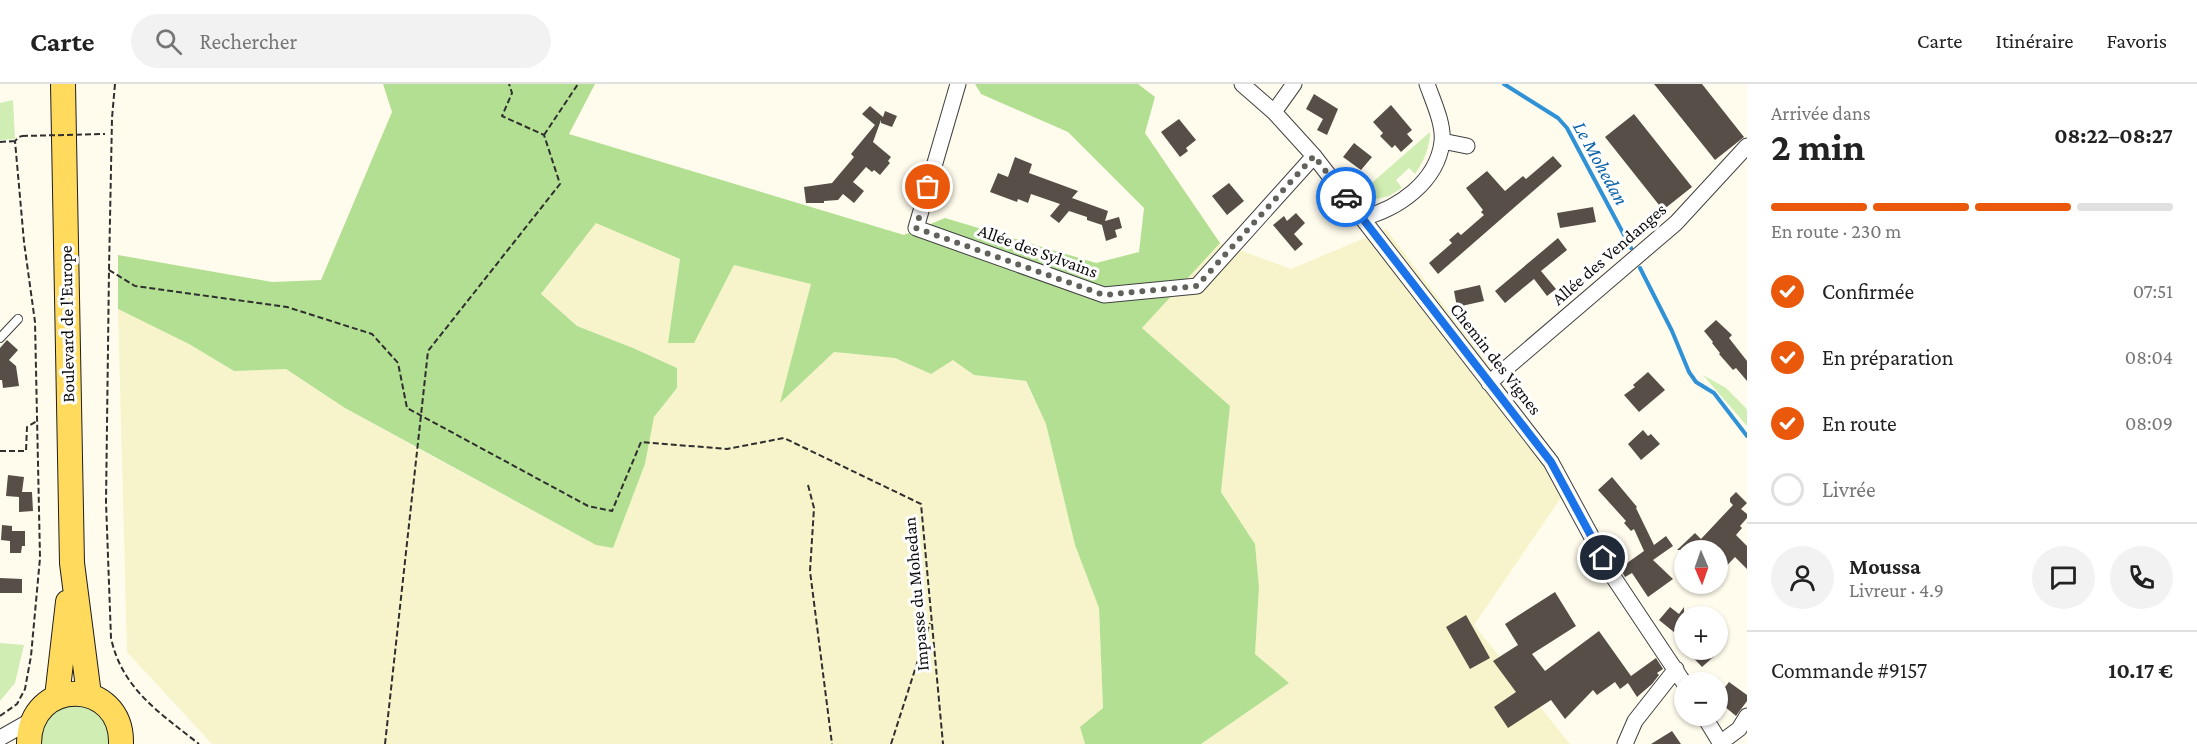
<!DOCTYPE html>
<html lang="fr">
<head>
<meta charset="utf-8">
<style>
	:root { --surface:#fff; --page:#f2f2f2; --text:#222; --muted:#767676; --line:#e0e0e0; --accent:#ea580c }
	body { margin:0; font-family:"Crimson Pro",serif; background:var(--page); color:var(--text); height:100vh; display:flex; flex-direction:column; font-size:22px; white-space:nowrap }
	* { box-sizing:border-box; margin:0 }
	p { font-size:20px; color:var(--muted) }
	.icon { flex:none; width:33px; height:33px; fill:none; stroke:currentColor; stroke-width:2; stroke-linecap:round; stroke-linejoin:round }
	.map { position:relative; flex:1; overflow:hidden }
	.sheet { display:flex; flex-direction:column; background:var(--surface); width:450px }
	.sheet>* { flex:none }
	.needle { width:39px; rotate:178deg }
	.buttons { position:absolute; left:1674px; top:456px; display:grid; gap:12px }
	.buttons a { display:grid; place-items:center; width:54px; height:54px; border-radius:50%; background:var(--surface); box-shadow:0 2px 4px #0004; font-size:30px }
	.pin { position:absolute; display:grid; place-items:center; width:51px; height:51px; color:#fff; margin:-26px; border:3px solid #fff; border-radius:50%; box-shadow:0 2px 6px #0007 }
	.courier { position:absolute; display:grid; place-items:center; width:60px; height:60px; margin:-30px; border:4px solid #1a73e8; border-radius:50%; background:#fff; color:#222; box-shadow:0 2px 8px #0007 }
	.summary em { font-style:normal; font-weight:700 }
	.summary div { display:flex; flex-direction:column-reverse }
	.summary { display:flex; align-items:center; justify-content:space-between; height:102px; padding:0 24px }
	h1 { font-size:39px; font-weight:700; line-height:45px }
	.bar { display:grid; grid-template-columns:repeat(4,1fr); gap:9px 6px; align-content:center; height:72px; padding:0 24px }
	.bar i { height:8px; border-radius:4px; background:var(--line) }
	.bar .selected { background:var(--accent) }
	.bar p { grid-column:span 4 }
	.line { display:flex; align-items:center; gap:15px; padding:0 24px; border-top:2px solid var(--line) }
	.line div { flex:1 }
	.round { display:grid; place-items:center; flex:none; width:63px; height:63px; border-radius:32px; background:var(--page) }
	ol { padding:0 24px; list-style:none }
	li { display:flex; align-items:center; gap:18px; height:66px }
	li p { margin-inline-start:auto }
	li .icon { padding:6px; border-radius:50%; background:var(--accent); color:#fff; stroke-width:4 }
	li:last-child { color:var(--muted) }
	li i { width:33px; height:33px; border:3px solid var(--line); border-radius:50% }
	header { display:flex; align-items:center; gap:36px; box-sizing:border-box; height:84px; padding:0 30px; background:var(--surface); border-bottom:2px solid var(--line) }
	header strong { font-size:28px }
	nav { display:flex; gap:33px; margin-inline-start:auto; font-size:21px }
	.search { width:420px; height:54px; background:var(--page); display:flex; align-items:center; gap:15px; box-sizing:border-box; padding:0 21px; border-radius:33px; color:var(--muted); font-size:22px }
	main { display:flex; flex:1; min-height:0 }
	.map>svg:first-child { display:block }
	.farmland { fill:#f7f4cb }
	.green { fill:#d0edb3 }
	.forest { fill:#b3df92 }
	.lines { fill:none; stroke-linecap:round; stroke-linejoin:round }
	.stream { stroke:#2f92d7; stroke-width:4 }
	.building { fill:#574e48 }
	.service-casing { stroke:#404040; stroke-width:10 }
	.minor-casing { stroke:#404040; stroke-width:17 }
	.primary-casing { stroke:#1e1e1e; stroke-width:26 }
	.path { stroke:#2f2f2f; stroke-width:2; stroke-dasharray:6 3; stroke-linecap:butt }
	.service { stroke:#fff; stroke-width:8 }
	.minor { stroke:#fff; stroke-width:15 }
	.primary { stroke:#ffda5d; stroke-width:24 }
	.path-bridge { stroke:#2f2f2f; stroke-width:2; stroke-dasharray:6 3; stroke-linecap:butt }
	.done { stroke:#62615b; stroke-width:6; stroke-dasharray:0 10.8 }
	.route { stroke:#1a73e8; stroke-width:8 }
	.labels { text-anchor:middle; stroke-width:6; stroke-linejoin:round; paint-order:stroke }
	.street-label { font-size:18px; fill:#0d0d0d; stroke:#fff }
	.water-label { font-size:20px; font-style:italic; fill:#0d62a8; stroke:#fff }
</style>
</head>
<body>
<header>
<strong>Carte</strong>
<div class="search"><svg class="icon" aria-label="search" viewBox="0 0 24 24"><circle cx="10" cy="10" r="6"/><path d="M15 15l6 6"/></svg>Rechercher</div>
<nav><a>Carte</a><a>Itinéraire</a><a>Favoris</a></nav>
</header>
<main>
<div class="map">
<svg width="1747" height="660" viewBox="0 0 1747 660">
	<rect width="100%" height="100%" fill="#fffced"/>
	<path class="farmland" d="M596 138 680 175 668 259 694 258 734 181 812 200 781 318 833 268 895 274 931 290 953 275 974 291 1025 297 1046 340 1075 461 1099 524 1103 624 1080 643 1085 660H212L127 568 118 225 189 260 234 287 286 285 345 324 424 368 596 461 613 464 645 380 654 333 677 304V284L633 264 577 242 541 211Z
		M1386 145 1494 288 1571 399 1474 541 1570 660H1201L1288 599 1255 570 1259 503 1255 460 1221 408 1230 322 1142 244 1220 159 1291 185Z"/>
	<path class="green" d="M13 16 15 55 0 56V19Z
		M1430 48C1430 63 1424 77 1415 90L1409 84 1396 96 1402 104 1389 112 1364 118 1359 110Z
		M1703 291 1726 304 1745 323 1747 326V342Z
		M0 559 24 561 15 599 0 617Z
		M72 620C100 626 107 631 110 660H42C41 639 52 626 72 620Z"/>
	<path class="forest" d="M383 0H595L569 50 904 151 945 134 1096 179 1139 168 1144 124 1068 48 981 10 975 0H1138L1155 13 1145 49 1220 159 1142 244 1230 322 1221 408 1255 460 1259 503 1255 570 1289 599 1201 660H1085L1080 643 1103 624 1099 524 1075 461 1046 340 1026 297 974 291 953 276 931 290 895 274 834 268 780 319 811 200 734 181 694 259H668L680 175 596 139 541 210 577 242 633 264 677 284V304L654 333 645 380 613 464 596 461 345 324 286 285 234 287 189 260 118 225V171L272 198 321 196 392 28Z"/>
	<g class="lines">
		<path class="stream" d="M1504 0 1558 34 1567 44 1631 164
			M1640 184 1672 247 1689 288 1696 298 1714 309 1747 352"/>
	</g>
	<path class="building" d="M1654 0H1702L1744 53 1715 76Z
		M1314 10 1338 25 1327 51 1317 46 1323 35 1306 25Z
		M1391 21 1412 46 1407 50 1413 57 1401 68 1395 61 1392 64 1380 52 1383 49 1373 38Z
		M870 22 883 33 885 27 897 32 892 43 881 39V36L873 58 891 73 888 77 890 79 880 91 874 86 872 88 866 83 853 98 864 107 854 119 843 110 838 116 824 117V119H806L804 103 832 99 854 73 851 70 875 41 862 30Z
		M1634 30 1692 103 1663 126 1605 53Z
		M1179 35 1196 56 1186 64 1188 67 1180 73 1161 48Z
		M1354 59 1372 73 1361 86 1343 73Z
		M1553 72 1562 82 1438 190 1429 179 1452 159 1449 156 1458 148 1461 151 1484 131 1481 128 1483 126 1466 104 1487 87 1505 107 1523 92 1526 95Z
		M1015 73 1032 80 1029 89 1078 107 1072 114 1108 127 1105 137 1119 133 1122 144 1115 146 1117 153 1106 157 1102 141 1087 136V133L1069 127 1059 139 1050 132 1060 120 1031 110 1028 119 1018 115 1017 118 990 108 998 89 1008 93Z
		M1229 99 1244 117 1227 131 1212 112Z
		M1593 123 1596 138 1560 144 1557 129Z
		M1296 129 1305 139 1294 150 1303 160 1295 167 1273 141 1284 132 1287 137Z
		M1558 154 1567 166 1541 187 1556 205 1547 212 1534 195 1505 219 1495 207Z
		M1480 201 1484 217 1457 223 1454 207Z
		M1716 236 1732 251 1729 254 1747 277V297L1736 284 1733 286 1719 270 1720 269 1712 259 1713 258 1704 247Z
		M7 256 18 266 9 276 16 282 19 302 3 304 2 296H0V264Z
		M1648 288 1665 306 1639 328 1624 311 1635 303 1633 301Z
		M1643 346 1648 352 1651 350 1660 360 1641 376 1628 360Z
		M8 391 24 393 22 408H32L33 427 19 428V413L6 412Z
		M1612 393 1637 423 1636 424 1654 461 1666 452 1673 462 1653 476 1673 495 1648 513 1632 489 1625 493 1620 484 1644 467 1634 445 1631 447 1624 439 1626 437 1598 406Z
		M1736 408 1747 419 1741 425 1747 430V434L1740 442 1742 444 1736 451 1747 462V485L1735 473 1718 491V466L1716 465 1677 466 1695 449 1701 455 1733 421 1730 418V414Z
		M2 441 12 442V447H25V462H22L21 469H10V457L1 456Z
		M0 494 22 495V509H0Z
		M1555 508 1576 542 1532 570 1545 587 1599 547 1631 592 1656 574 1663 585 1657 589 1659 591 1652 600 1637 613 1628 599 1620 605 1615 598 1597 611 1593 606 1565 635 1551 616 1508 644 1494 623 1516 608 1493 577 1518 561 1505 540Z
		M1670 523 1679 530 1684 523V547L1680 553 1659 536Z
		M1466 531 1490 574 1470 585 1446 543Z
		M1686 566H1721L1702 583Z
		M1729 598 1747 611V617L1736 632 1718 617V612Z
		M1672 647 1681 660H1651Z"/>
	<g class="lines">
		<defs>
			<path id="service" d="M0 254 18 235"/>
			<path id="minor" d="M958 0 916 144 1104 211 1197 202 1314 72
				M1242 0 1274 28 1314 72 1551 378 1614 494 1684 599
				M1274 28 1294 0
				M1442 57 1467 62
				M1362 134C1398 125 1437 98 1442 58 1444 40 1433 17 1427 0
				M1489 299 1676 139 1747 62
				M1704 632 1721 660
				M0 654 32 636
				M1720 659 1739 645 1747 632
				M1625 660 1635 637 1676 585"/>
			<path id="primary" d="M63 0 72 479 89 611
				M57 613 68 518
				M29 660C29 592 123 594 121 660"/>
		</defs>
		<use href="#service" class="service-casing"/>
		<use href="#minor" class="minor-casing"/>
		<use href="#primary" class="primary-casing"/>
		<path class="path" d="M115 0 112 34 109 186 106 418 111 554C122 605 160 629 199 660
			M544 51 578 0
			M0 58 15 57
			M109 186 135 202 287 223 372 250 398 279 407 324 588 422 612 427 641 358 727 365 784 354 921 420 943 660
			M0 367H26L27 343 37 337
			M808 401 814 424 810 487 832 660
			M0 632 17 620 25 605 31 572 40 474 35 238 24 158 15 57 19 53 22 52
			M385 660 428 267 560 100 544 51 502 32 512 9 509 0
			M891 660 930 539"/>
		<use href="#service" class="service"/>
		<use href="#minor" class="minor"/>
		<use href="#primary" class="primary"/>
		<path class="path-bridge" d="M22 52 105 50"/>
	</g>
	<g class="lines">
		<path class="done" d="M928 103 916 144 1104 211 1197 202 1314 72 1346 113"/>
		<path class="route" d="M1346 113 1551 378 1603 474"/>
	</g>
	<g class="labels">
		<g class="street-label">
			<text transform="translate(1038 167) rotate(20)" y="6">Allée des Sylvains</text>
			<text transform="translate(1609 170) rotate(-41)" y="6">Allée des Vendanges</text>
			<text transform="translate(67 240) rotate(-91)" y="6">Boulevard de l'Europe</text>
			<text transform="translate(1496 275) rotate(52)" y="6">Chemin des Vignes</text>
			<text transform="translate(916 510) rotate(-95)" y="6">Impasse du Mohedan</text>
		</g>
		<g class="water-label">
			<text transform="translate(1601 79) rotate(61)" y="7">Le Mohedan</text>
		</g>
	</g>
</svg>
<div class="buttons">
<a><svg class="needle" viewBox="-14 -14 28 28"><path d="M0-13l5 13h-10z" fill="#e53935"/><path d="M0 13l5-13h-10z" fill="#767676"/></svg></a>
<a>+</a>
<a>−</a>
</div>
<div class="pin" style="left:928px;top:103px;background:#ea580c"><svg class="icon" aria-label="bag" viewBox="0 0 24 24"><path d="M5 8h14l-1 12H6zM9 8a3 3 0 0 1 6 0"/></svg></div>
<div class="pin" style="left:1603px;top:474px;background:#1f2937"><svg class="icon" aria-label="home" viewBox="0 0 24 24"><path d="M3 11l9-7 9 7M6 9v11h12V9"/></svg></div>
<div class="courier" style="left:1346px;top:113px"><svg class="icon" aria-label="car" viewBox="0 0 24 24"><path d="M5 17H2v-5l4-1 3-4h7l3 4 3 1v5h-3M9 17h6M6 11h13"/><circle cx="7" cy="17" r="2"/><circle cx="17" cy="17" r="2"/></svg></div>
</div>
<section class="sheet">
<div class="summary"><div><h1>2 min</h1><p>Arrivée dans</p></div><em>08:22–08:27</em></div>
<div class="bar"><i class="selected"></i><i class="selected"></i><i class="selected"></i><i></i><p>En route · 230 m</p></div>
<ol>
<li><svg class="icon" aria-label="check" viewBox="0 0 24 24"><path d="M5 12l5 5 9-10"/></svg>Confirmée<p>07:51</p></li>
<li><svg class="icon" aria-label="check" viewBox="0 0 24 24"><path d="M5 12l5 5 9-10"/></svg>En préparation<p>08:04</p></li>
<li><svg class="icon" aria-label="check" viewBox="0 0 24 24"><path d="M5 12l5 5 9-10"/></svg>En route<p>08:09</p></li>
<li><i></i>Livrée</li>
</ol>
<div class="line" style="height:108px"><a class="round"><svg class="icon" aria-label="person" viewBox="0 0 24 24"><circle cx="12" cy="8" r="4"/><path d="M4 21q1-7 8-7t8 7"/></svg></a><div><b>Moussa</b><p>Livreur · 4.9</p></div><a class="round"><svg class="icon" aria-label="chat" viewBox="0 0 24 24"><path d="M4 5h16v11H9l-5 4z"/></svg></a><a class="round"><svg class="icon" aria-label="phone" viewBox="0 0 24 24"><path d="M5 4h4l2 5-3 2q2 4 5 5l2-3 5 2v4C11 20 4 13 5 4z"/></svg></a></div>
<div class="line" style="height:78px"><div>Commande #9157</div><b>10.17 €</b></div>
</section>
</main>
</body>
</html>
